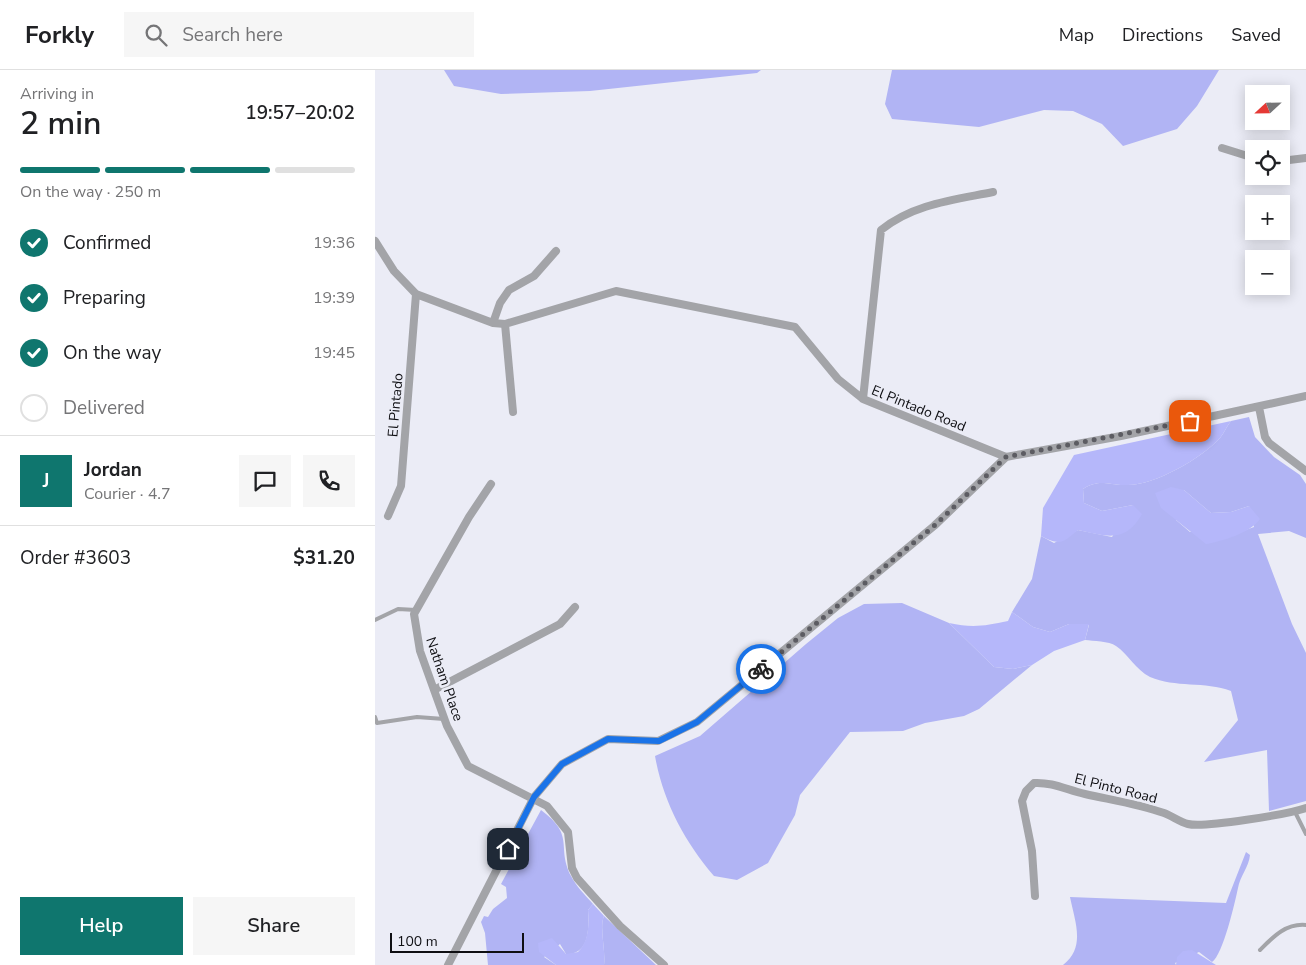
<!DOCTYPE html>
<html lang="en">
<head>
<meta charset="utf-8">
<style>
	:root { --surface:#fff; --page:#f6f6f6; --text:#202124; --muted:#757577; --line:#e0e0e0; --accent:#0f766e }
	body { margin:0; font-family:"Nunito Sans",sans-serif; background:var(--page); color:var(--text); height:100vh; display:flex; flex-direction:column; font-size:19px; white-space:nowrap }
	* { box-sizing:border-box; margin:0 }
	p { font-size:16px; color:var(--muted) }
	.icon { flex:none; width:28px; height:28px; fill:none; stroke:currentColor; stroke-width:2; stroke-linecap:round; stroke-linejoin:round }
	.map { position:relative; flex:1; overflow:hidden }
	.panel { display:flex; flex-direction:column; background:var(--surface); width:375px }
	.panel>* { flex:none }
	.needle { width:32px; rotate:248deg }
	.tools { position:absolute; left:870px; top:15px; display:grid; gap:10px }
	.tools a { display:grid; place-items:center; width:45px; height:45px; border-radius:0px; background:var(--surface); box-shadow:0 2px 12px #0003; font-size:25px }
	.scale { position:absolute; left:15px; bottom:12px; width:134px; box-sizing:border-box; padding-left:5px; border:2px solid #0f0f13; border-top:0; font-size:14px; line-height:18px; white-space:nowrap; color:#0f0f13; -webkit-text-stroke:4px #ebecf6; paint-order:stroke }
	.pin { position:absolute; display:grid; place-items:center; width:42px; height:42px; color:#fff; margin:-21px; border-radius:10px; box-shadow:0 2px 8px #0006 }
	.courier { position:absolute; display:grid; place-items:center; width:50px; height:50px; margin:-25px; border:4px solid #1a73e8; border-radius:50%; background:#fff; color:#222; box-shadow:0 1px 6px #0007 }
	.summary em { font-style:normal; font-weight:600 }
	.summary div { display:flex; flex-direction:column-reverse }
	.summary { display:flex; align-items:center; justify-content:space-between; height:85px; padding:0 20px }
	h1 { font-size:32px; font-weight:600; line-height:38px }
	.bar { display:grid; grid-template-columns:repeat(4,1fr); gap:8px 5px; align-content:center; height:60px; padding:0 20px }
	.bar i { height:6px; border-radius:4px; background:var(--line) }
	.bar .current { background:var(--accent) }
	.bar p { grid-column:span 4 }
	.line { display:flex; align-items:center; gap:12px; padding:0 20px; border-top:1px solid var(--line) }
	.line div { flex:1 }
	.round { display:grid; place-items:center; flex:none; width:52px; height:52px; border-radius:0px; background:var(--page) }
	ol { padding:0 20px; list-style:none }
	li { display:flex; align-items:center; gap:15px; height:55px }
	li p { margin-inline-start:auto }
	li .icon { padding:5px; border-radius:50%; background:var(--accent); color:#fff; stroke-width:4 }
	li:last-child { color:var(--muted) }
	li i { width:28px; height:28px; border:2px solid var(--line); border-radius:50% }
	.action { display:flex; gap:10px; margin-top:auto; padding:10px 20px }
	.action a { flex:1; height:58px; border-radius:0px; background:var(--accent); color:#fff; font-size:20px; font-weight:600; line-height:58px; text-align:center }
	.action a+a { background:var(--page); color:var(--text) }
	header { display:flex; align-items:center; gap:30px; box-sizing:border-box; height:70px; padding:0 25px; background:var(--surface); border-bottom:1px solid var(--line) }
	header strong { font-size:24px }
	nav { display:flex; gap:28px; margin-inline-start:auto; font-size:18px }
	.search { width:350px; height:45px; background:var(--page); display:flex; align-items:center; gap:12px; box-sizing:border-box; padding:0 18px; border-radius:0px; color:var(--muted); font-size:19px }
	main { display:flex; flex:1; min-height:0 }
	.map>svg:first-child { display:block }
	.green { fill:#b1b4f4; fill-rule:evenodd }
	.forest { fill:#b5b7fa }
	.lines { fill:none; stroke-linecap:round; stroke-linejoin:round }
	.service { stroke:#a3a4a8; stroke-width:4 }
	.minor { stroke:#a3a4a8; stroke-width:8 }
	.done { stroke:#5c5c62; stroke-width:5; stroke-dasharray:0 9 }
	.route { stroke:#1a73e8; stroke-width:6 }
	.labels { text-anchor:middle; stroke-width:5; stroke-linejoin:round; paint-order:stroke }
	.street-label { font-size:14px; fill:#0f0f13; stroke:#ebecf6 }
</style>
</head>
<body>
<header>
<strong>Forkly</strong>
<div class="search"><svg class="icon" aria-label="search" viewBox="0 0 24 24"><circle cx="10" cy="10" r="6"/><path d="M15 15l6 6"/></svg>Search here</div>
<nav><a>Map</a><a>Directions</a><a>Saved</a></nav>
</header>
<main>
<section class="panel">
<div class="summary"><div><h1>2 min</h1><p>Arriving in</p></div><em>19:57–20:02</em></div>
<div class="bar"><i class="current"></i><i class="current"></i><i class="current"></i><i></i><p>On the way · 250 m</p></div>
<ol>
<li><svg class="icon" aria-label="check" viewBox="0 0 24 24"><path d="M5 12l5 5 9-10"/></svg>Confirmed<p>19:36</p></li>
<li><svg class="icon" aria-label="check" viewBox="0 0 24 24"><path d="M5 12l5 5 9-10"/></svg>Preparing<p>19:39</p></li>
<li><svg class="icon" aria-label="check" viewBox="0 0 24 24"><path d="M5 12l5 5 9-10"/></svg>On the way<p>19:45</p></li>
<li><i></i>Delivered</li>
</ol>
<div class="line" style="height:90px"><b class="round" style="background:var(--accent);color:#fff">J</b><div><b>Jordan</b><p>Courier · 4.7</p></div><a class="round"><svg class="icon" aria-label="chat" viewBox="0 0 24 24"><path d="M4 5h16v11H9l-5 4z"/></svg></a><a class="round"><svg class="icon" aria-label="phone" viewBox="0 0 24 24"><path d="M5 4h4l2 5-3 2q2 4 5 5l2-3 5 2v4C11 20 4 13 5 4z"/></svg></a></div>
<div class="line" style="height:65px"><div>Order #3603</div><b>$31.20</b></div>
<div class="action"><a>Help</a><a>Share</a></div>
</section>
<div class="map">
<svg width="931" height="895" viewBox="0 0 931 895">
	<rect width="100%" height="100%" fill="#ebecf6"/>
	<path class="green" d="M69 0H386L382 3 215 21 126 24 79 16Z
		M517 0H844L822 36 802 59 748 76 727 54 698 41 669 40 604 57 517 49 510 34Z
		M874 347 880 367 899 387 925 405 931 414V468L914 461 883 464 917 554 931 583V731L894 741 892 680 829 692 863 650 856 621C830 611 800 618 775 607 761 600 753 584 741 576 734 571 718 571 710 570L714 555 694 554 675 562 658 557 637 542 657 509 666 466 679 473 703 460 737 467 758 435 727 441 709 433 708 419C726 408 733 416 753 415 780 415 827 388 845 368 849 363 852 356 856 351ZM809 420 836 443 856 442 874 436 879 457 865 462H815L801 450Z
		M527 533 574 553 619 597 638 599 657 595 604 639 589 646 550 653 528 661 475 662 425 725 420 745 393 793 362 810 339 806C309 771 288 731 280 686L325 666 431 574 463 548 489 534Z
		M166 740C201 766 181 776 196 806 201 816 210 825 218 834L213 840C214 857 215 885 191 884L185 874 169 887 181 895H113L110 863 106 852 109 846 113 847 118 839 132 828 131 817 126 814Z
		M871 782 875 785C874 797 865 806 863 818 860 832 848 885 837 892L824 882 800 893 801 895H688C711 877 700 852 695 827L851 833Z
		M229 846 281 895H229C231 881 224 857 229 846Z"/>
	<path class="forest" d="M856 351C852 356 849 363 845 368 827 388 780 415 753 415 733 416 726 408 708 419L709 433 727 441 758 435 767 444C750 474 731 466 703 460 687 473 686 476 666 466L668 438 699 385Z
		M796 417 809 420 836 443 856 442 874 436 885 449C875 463 848 471 831 474L786 438 780 423Z
		M637 542 658 557 675 562 694 554H714L710 570 679 581 657 595 638 599 619 597 574 553C597 558 610 556 633 551Z
		M218 834 229 846C224 857 231 881 229 895H181L164 882 163 873 177 868 191 884 203 882C214 871 214 855 213 840Z
		M817 880 841 895H801L802 887 808 881Z"/>
	<g class="lines">
		<path class="service" d="M0 550 23 539 41 540
			M0 647 2 653 42 647 69 649
			M920 742 931 764
			M885 880C898 867 911 853 931 855"/>
		<path class="minor" d="M847 78 879 88
			M906 91 931 88
			M0 171 19 201 41 224 118 253 130 254 241 221 420 257 463 309 488 329 631 387 746 366 931 326
			M118 253 125 233 134 220 159 206 181 181
			M130 254 138 342
			M488 329 506 160C538 134 578 130 618 122
			M884 337 890 367 894 373 931 401
			M116 414 94 447 39 544 45 581 59 620 72 656 93 696 172 736 193 762 197 798 202 808 245 856 289 895
			M13 446 26 416 41 224
			M59 620 185 554 200 537
			M660 826 657 781 647 731 651 721 659 713C678 712 692 720 710 724 737 730 764 734 789 743 797 746 805 752 813 754 829 758 914 744 931 738
			M73 895 159 727 187 694 233 669 283 671 322 652 559 456 631 387"/>
	</g>
	<g class="lines">
		<path class="done" d="M386 599 559 456 631 387 815 351"/>
		<path class="route" d="M133 779 159 727 187 694 233 669 284 671 322 652 386 599"/>
	</g>
	<g class="labels">
		<g class="street-label">
			<text transform="translate(20 335) rotate(-85)" y="5">El Pintado</text>
			<text transform="translate(544 338) rotate(22)" y="5">El Pintado Road</text>
			<text transform="translate(70 609) rotate(71)" y="5">Natham Place</text>
			<text transform="translate(741 718) rotate(14)" y="5">El Pinto Road</text>
		</g>
	</g>
</svg>
<div class="tools">
<a><svg class="needle" viewBox="-14 -14 28 28"><path d="M0-13l5 13h-10z" fill="#e53935"/><path d="M0 13l5-13h-10z" fill="#757577"/></svg></a>
<a><svg class="icon" aria-label="locate" viewBox="0 0 24 24"><circle cx="12" cy="12" r="6"/><path d="M12 2v4M12 18v4M2 12h4M18 12h4"/></svg></a>
<a>+</a>
<a>−</a>
</div>
<div class="scale">100 m</div>
<div class="pin" style="left:815px;top:351px;background:#ea580c"><svg class="icon" aria-label="bag" viewBox="0 0 24 24"><path d="M5 8h14l-1 12H6zM9 8a3 3 0 0 1 6 0"/></svg></div>
<div class="pin" style="left:133px;top:779px;background:#1f2937"><svg class="icon" aria-label="home" viewBox="0 0 24 24"><path d="M3 11l9-7 9 7M6 9v11h12V9"/></svg></div>
<div class="courier" style="left:386px;top:599px"><svg class="icon" aria-label="bike" viewBox="0 0 24 24"><circle cx="6" cy="16" r="4"/><circle cx="18" cy="16" r="4"/><path d="M6 16l4-8h5l3 8M10 8l3 8H6M13 5h3"/></svg></div>
</div>
</main>
</body>
</html>
